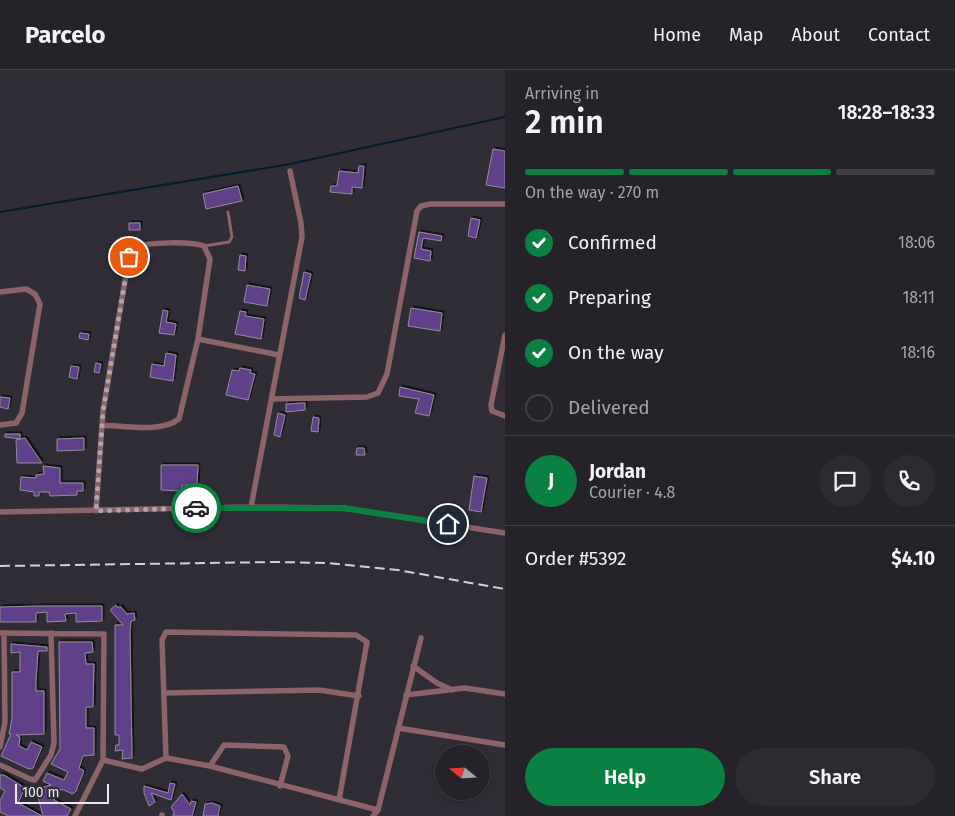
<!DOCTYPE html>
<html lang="en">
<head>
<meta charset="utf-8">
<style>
	:root { --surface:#252229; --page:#2d2a31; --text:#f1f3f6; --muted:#a3a4a8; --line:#423f46; --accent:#0b8043 }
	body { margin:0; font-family:"Fira Sans",sans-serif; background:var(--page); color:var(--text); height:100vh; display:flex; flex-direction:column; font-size:19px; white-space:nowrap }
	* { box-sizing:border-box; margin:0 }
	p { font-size:16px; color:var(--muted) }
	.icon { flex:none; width:28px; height:28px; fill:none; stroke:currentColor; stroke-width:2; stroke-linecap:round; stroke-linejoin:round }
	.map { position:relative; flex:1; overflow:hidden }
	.details { display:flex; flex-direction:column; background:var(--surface); width:450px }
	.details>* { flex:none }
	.needle { width:32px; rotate:288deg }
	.fabs { position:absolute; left:435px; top:675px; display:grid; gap:10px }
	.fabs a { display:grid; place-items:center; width:55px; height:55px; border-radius:50%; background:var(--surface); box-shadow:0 2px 8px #0003,0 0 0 1px var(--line); font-size:25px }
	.scale { position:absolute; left:15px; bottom:12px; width:94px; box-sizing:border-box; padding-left:5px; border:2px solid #ebe8ef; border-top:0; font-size:14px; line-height:18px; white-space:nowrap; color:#ebe8ef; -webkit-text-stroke:4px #312d37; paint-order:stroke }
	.pin { position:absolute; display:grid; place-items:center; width:42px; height:42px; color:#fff; margin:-21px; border:2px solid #fff; border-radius:50%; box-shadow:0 1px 5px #0007 }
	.courier { position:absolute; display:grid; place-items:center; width:50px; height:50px; margin:-25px; border:4px solid #0b8043; border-radius:50%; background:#fff; color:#222; box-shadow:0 1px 6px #0007 }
	.overview em { font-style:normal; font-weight:600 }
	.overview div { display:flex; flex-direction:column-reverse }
	.overview { display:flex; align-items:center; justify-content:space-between; height:85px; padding:0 20px }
	h1 { font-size:32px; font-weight:600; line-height:38px }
	.bar { display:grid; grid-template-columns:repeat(4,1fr); gap:8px 5px; align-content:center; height:60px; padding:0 20px }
	.bar i { height:6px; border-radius:4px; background:var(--line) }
	.bar .on { background:var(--accent) }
	.bar p { grid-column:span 4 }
	.line { display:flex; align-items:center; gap:12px; padding:0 20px; border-top:1px solid var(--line) }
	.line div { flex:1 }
	.round { display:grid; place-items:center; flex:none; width:52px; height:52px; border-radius:26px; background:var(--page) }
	ol { padding:0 20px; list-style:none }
	li { display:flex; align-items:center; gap:15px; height:55px }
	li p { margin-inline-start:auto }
	li .icon { padding:5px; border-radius:50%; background:var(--accent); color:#fff; stroke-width:4 }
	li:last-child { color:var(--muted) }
	li i { width:28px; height:28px; border:2px solid var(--line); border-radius:50% }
	.button { display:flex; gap:10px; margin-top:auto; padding:10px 20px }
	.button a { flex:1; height:58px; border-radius:30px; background:var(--accent); color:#fff; font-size:20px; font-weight:600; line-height:58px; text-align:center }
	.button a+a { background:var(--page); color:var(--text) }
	header { display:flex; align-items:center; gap:30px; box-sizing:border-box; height:70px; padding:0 25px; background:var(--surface); border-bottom:1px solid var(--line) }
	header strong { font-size:24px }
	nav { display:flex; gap:28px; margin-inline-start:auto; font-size:18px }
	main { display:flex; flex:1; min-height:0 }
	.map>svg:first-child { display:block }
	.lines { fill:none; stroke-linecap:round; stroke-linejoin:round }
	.stream { stroke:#001d2b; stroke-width:2 }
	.building { fill:#614189; stroke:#908c98; filter:url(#shadow) }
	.lane { stroke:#8b6369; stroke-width:3 }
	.street { stroke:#8b6369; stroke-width:5.5 }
	.rail { stroke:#d3d0d7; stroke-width:2; stroke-dasharray:10 5; stroke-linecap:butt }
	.done { stroke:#aaa7af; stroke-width:5; stroke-dasharray:0 9 }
	.route { stroke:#0b8043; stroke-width:6 }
</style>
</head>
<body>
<header>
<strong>Parcelo</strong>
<nav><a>Home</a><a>Map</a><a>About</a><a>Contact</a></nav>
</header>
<main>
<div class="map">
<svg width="505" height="746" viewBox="0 0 505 746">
	<defs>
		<filter id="shadow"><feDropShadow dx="2" dy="-2" stdDeviation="0" flood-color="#0009"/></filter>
	</defs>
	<rect width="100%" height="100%" fill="#312d37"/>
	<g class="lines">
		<path class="stream" d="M0 142 290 94 505 47"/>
	</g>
	<path class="building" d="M493 79 505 81V118L486 115Z
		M359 96H364L362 118 352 117V124L330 122 331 116H337L339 101 358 103Z
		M238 116 242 131 206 139 203 124Z
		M471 148 480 150 476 168 468 166Z
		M129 153H140V160H129Z
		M419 162 442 166 441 171 423 168 421 179 431 181 430 191 414 188Z
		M240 185 246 186 245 201 238 200Z
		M304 202 311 204 305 230 299 228Z
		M247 215 270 219 267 236 244 232Z
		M411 238 442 243 440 261 408 256Z
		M163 240 168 241 166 252 176 254 174 265 159 263Z
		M240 241 246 242 245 246 264 249 261 269 235 264Z
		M80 263 89 264 88 270 79 268Z
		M166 283 176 285 173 311 150 307 152 294 164 296Z
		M96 293 101 294 99 303 94 302Z
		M71 296 79 297 77 309 69 307Z
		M240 298 251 300 250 303 255 304 248 330 226 325 232 300 239 301Z
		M400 317 434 325 429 346 415 343 419 329 399 326Z
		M0 327 10 328 8 339 0 337Z
		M305 333V340L286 342V334Z
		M278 343 285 345 280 367 274 365Z
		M313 347 319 348 318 362 311 361Z
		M5 364H20V369L5 367Z
		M25 368 42 393H17L16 370Z
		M84 368V380L57 381V369Z
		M357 378H364L365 385H356Z
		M161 395H198L197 415H182V421L161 420Z
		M43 396 60 398V413H83V421H77V425L50 426 49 422H39V426H34V422L20 420 21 407 36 408V405L44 404Z
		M474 406 487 408 481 442 469 440Z
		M116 535 118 538 120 536 127 544 134 543 135 550 131 551 130 562 132 688 122 689 123 680 115 681 116 675H119V665H115V555H123L110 540Z
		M43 536H102V551L76 552V543L65 544 66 551 47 552V542L36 543V552H0V537Z
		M59 572H92L93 582 85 583 86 594H94L93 637H86V658H94V685L83 686 79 698 84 701 76 721 73 724 61 719 54 730 71 739 67 746H43L36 719 51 715 43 711 47 703 64 710 68 702 51 694 60 679Z
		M11 574 47 577V581H38L36 610V621H44V664L16 665 20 667 19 676 27 680 31 672 42 677 33 698 29 699 1 686 11 664H9L12 648V602H20V582L11 583Z
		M0 705H4L25 718 18 733 42 746H8L0 742V731L5 721 0 718Z
		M170 713 175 714 171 730 151 723 155 732 149 736 144 723V716L168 723Z
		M182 724 190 735 191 731 196 732 192 746H173L174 742 171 737Z
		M212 733 220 736 218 746H203L205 734Z"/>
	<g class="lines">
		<path class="lane" d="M204 176 229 172 232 167 228 142"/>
		<path class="street" d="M0 222 26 219 35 224 40 234 22 343 16 353 0 355
			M505 265 491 335 492 341 505 346
			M198 269 279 285
			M272 329 367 327 378 323 387 304 417 141 421 136 430 134H505
			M251 437 302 167 301 153 290 101
			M96 441 102 355 103 341 129 187C131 184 133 180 136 178 147 171 192 172 204 176L210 189 198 269 179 349C161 363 125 356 102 355
			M0 442 251 437 343 438 505 463
			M0 563 104 564 103 690 75 746
			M413 596 437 613 452 620
			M164 623 319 620 359 626
			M406 625 465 618 505 624
			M398 658 505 675
			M0 677 5 652 4 563
			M166 688 162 570 166 562 356 565 367 572 339 730
			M103 690 142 699 166 688 210 696 378 740 373 746
			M0 695 30 709 35 710 51 685 54 673 51 563
			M210 696 224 675 284 677 288 686 280 716
			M378 740 421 568
			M162 746V745"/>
		<path class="rail" d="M0 496 277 492 328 493 398 500 505 519"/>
	</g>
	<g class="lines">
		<path class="done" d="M129 187 103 341 96 441 196 438"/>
		<path class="route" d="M196 438H343L448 454"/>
	</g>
</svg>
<div class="fabs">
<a><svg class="needle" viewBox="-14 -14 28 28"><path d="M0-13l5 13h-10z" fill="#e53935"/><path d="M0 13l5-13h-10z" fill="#a3a4a8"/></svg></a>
</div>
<div class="scale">100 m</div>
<div class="pin" style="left:129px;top:187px;background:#ea580c"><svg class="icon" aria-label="bag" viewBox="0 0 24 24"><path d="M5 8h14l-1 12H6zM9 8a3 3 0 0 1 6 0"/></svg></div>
<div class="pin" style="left:448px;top:454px;background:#1f2937"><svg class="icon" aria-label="home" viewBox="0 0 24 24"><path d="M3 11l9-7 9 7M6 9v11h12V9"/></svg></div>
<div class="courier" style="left:196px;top:438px"><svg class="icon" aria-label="car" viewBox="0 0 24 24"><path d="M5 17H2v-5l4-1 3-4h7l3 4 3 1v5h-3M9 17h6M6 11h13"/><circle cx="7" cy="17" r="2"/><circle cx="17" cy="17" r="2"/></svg></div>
</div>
<section class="details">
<div class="overview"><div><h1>2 min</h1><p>Arriving in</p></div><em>18:28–18:33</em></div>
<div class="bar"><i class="on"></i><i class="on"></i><i class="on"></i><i></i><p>On the way · 270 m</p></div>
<ol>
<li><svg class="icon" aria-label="check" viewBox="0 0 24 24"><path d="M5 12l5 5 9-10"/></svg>Confirmed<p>18:06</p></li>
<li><svg class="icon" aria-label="check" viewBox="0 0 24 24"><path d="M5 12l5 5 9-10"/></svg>Preparing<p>18:11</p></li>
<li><svg class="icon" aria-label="check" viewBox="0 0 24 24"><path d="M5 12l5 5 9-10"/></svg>On the way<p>18:16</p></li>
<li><i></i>Delivered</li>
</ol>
<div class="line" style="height:90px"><b class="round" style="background:var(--accent);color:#fff">J</b><div><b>Jordan</b><p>Courier · 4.8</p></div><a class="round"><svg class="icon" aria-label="chat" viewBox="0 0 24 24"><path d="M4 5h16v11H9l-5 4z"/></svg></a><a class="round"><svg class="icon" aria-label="phone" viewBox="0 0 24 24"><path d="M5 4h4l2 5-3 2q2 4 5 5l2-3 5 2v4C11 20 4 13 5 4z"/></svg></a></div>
<div class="line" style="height:65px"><div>Order #5392</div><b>$4.10</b></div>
<div class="button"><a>Help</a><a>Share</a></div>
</section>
</main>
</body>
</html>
